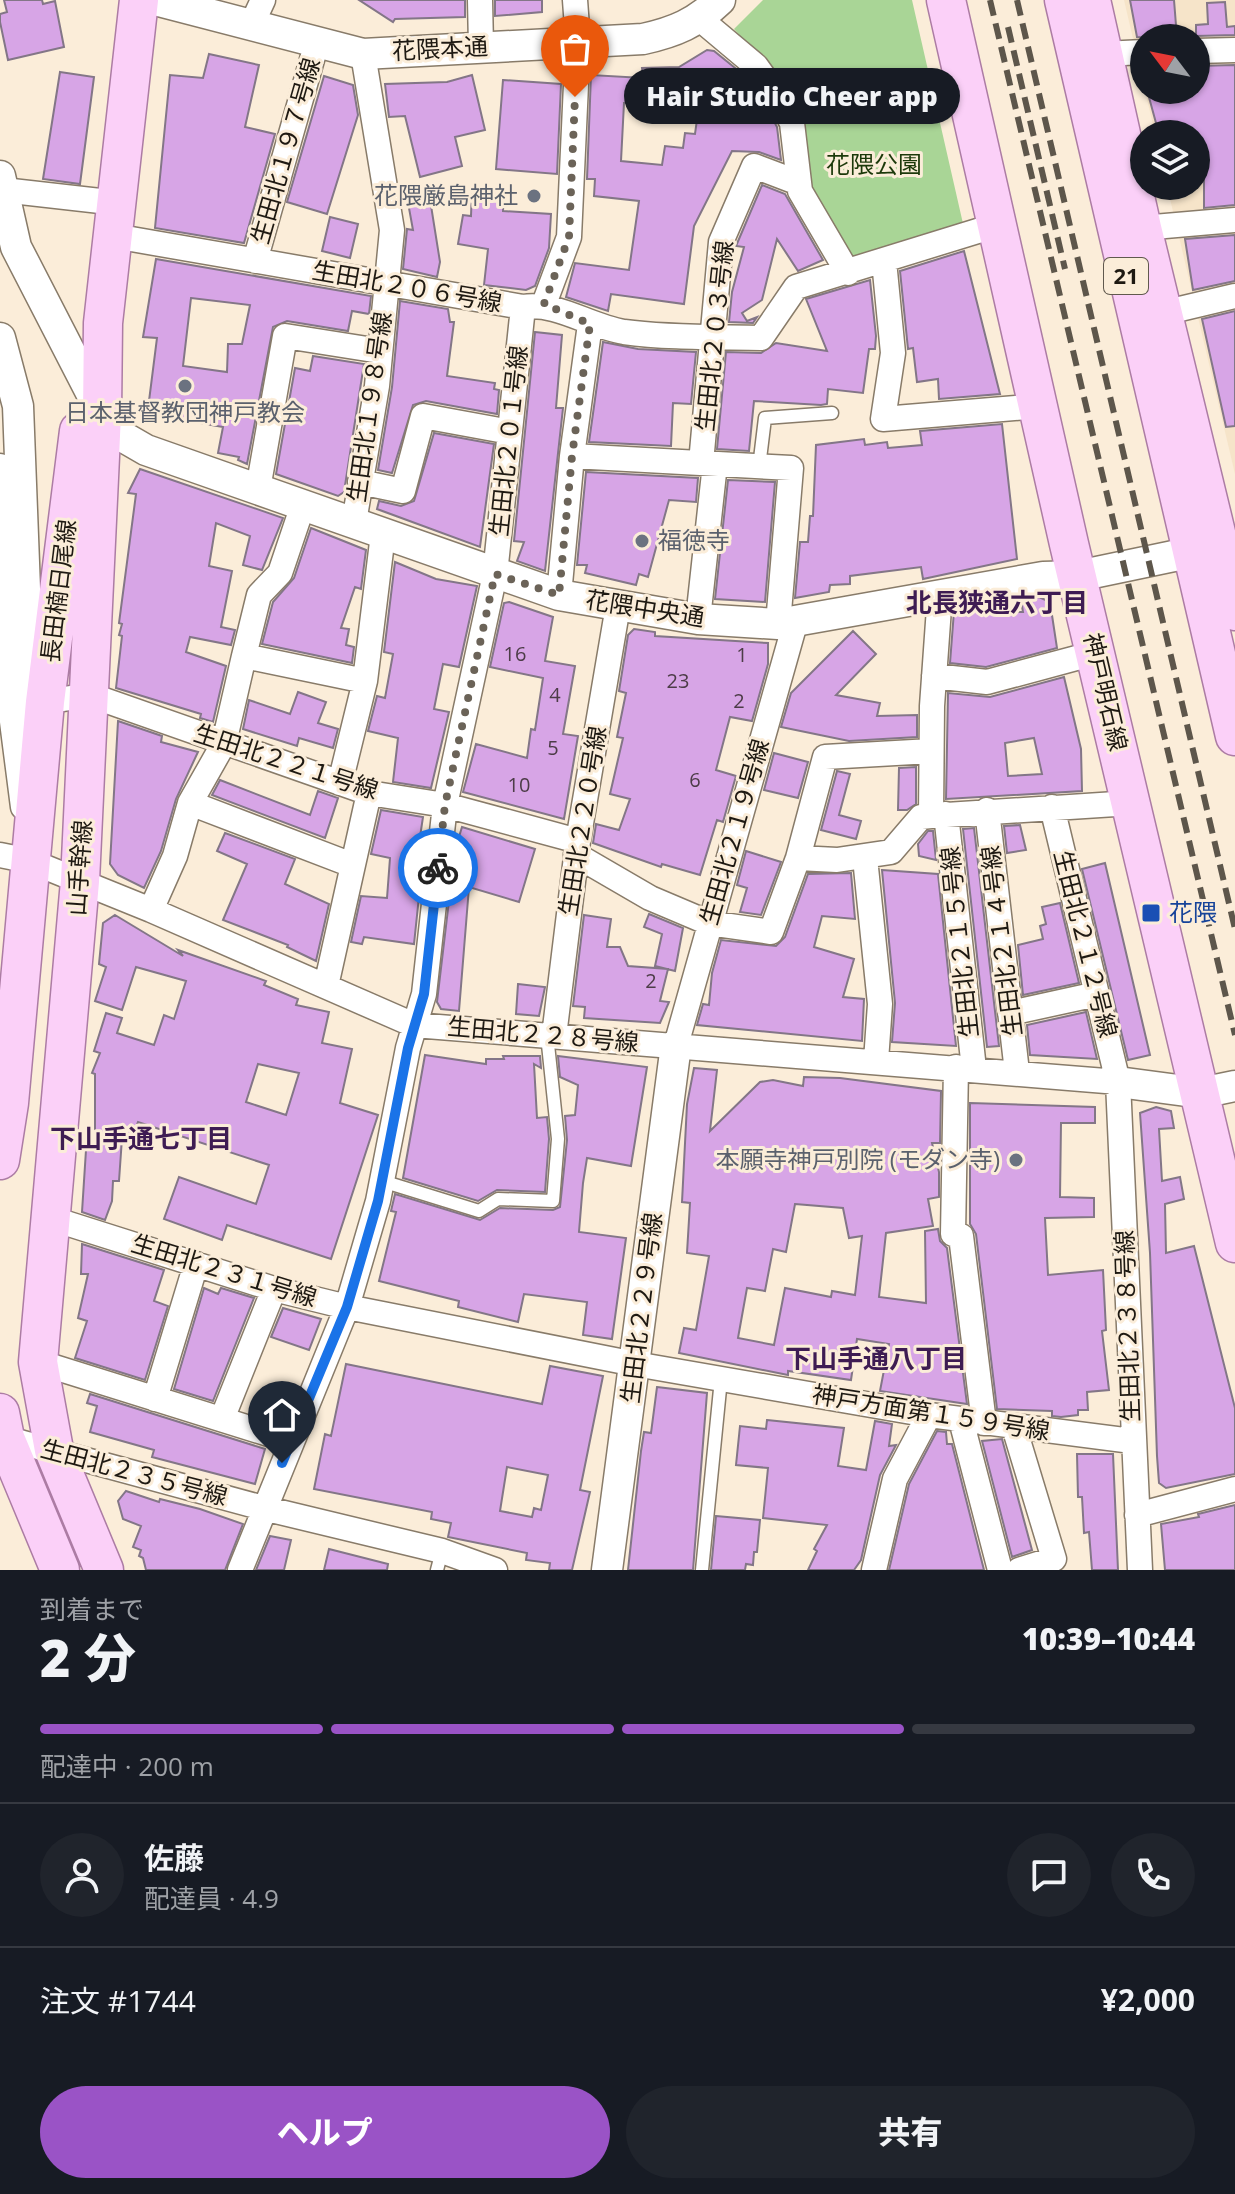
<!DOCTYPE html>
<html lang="ja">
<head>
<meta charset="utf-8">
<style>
	:root { --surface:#171b24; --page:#20242c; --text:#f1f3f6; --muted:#9ea1a6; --line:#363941; --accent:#9a53c6 }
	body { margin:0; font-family:"Open Sans","Noto Sans JP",sans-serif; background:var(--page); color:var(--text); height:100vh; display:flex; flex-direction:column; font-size:30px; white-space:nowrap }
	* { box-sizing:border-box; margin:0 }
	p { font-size:26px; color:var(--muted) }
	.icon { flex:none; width:44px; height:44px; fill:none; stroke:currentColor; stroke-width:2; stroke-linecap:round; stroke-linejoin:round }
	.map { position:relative; height:1570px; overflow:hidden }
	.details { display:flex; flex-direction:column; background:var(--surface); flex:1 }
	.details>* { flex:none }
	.needle { width:52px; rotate:302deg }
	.tools { position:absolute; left:1130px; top:24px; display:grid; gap:16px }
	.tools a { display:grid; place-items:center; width:80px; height:80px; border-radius:50%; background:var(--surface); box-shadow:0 2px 6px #0004; font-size:40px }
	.pin { position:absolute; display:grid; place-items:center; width:68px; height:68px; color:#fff; margin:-82px -34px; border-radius:50% 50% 50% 0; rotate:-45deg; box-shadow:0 0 8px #0007 }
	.pin .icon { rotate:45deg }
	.courier { position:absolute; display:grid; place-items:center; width:80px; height:80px; margin:-40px; border:6px solid #1a73e8; border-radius:50%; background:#fff; color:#222; box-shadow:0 2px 10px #0007 }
	.bubble { position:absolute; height:56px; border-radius:28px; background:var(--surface); box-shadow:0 2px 6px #0004; font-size:26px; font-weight:800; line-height:56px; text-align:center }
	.head em { font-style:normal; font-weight:800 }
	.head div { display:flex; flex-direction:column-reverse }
	.head { display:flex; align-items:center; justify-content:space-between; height:136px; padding:0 40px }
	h1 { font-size:52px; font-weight:800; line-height:60px }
	.bar { display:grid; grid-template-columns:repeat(4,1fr); gap:12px 8px; align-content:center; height:96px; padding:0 40px }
	.bar i { height:10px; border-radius:6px; background:var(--line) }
	.bar .current { background:var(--accent) }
	.bar p { grid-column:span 4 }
	.line { display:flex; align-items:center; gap:20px; padding:0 40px; border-top:2px solid var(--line) }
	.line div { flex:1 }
	.round { display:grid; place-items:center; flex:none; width:84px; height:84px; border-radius:42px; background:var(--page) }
	.button { display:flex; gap:16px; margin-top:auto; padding:16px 40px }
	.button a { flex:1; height:92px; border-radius:48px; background:var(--accent); color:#fff; font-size:32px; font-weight:800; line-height:92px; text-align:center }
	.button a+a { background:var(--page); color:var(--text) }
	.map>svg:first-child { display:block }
	.built { fill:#f6e4c9 }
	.green { fill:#a9d596 }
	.building { fill:#d7a5e6; stroke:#837687; stroke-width:2; fill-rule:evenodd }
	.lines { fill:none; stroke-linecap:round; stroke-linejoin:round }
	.service-casing { stroke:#887b69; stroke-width:15 }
	.minor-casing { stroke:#887b69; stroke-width:27 }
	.tertiary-casing { stroke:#887b69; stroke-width:33 }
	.primary-casing { stroke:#ac7ca4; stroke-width:41 }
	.service { stroke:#fff; stroke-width:12 }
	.minor { stroke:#fff; stroke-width:24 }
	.tertiary { stroke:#fff; stroke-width:30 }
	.primary { stroke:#fbd0f8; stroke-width:38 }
	.rail { stroke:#5d564b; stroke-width:6; stroke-dasharray:16 8; stroke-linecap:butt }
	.done { stroke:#6b6358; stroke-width:8; stroke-dasharray:0 14.4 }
	.route { stroke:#1a73e8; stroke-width:10 }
	.worship-dot { fill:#6b7280; stroke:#fbedd9; stroke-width:3 }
	.transit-dot { fill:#1a4fb4; stroke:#fbedd9; stroke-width:3 }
	.labels { text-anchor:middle; stroke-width:6; stroke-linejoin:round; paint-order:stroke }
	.number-label { font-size:20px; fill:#4c3c47 }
	.shield { fill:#fbedd9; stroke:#60594e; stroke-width:2 }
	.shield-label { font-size:22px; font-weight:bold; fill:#1e1912 }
	.street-label { font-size:24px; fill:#1e1912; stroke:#fbedd9 }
	.park-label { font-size:24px; fill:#1c390a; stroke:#fbedd9 }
	.worship-label { font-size:24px; fill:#5b616d; stroke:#fbedd9; text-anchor:end }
	.transit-label { font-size:24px; fill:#164399; stroke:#fbedd9; text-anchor:start }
	.neighbourhood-label { font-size:26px; font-weight:bold; fill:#3e1c53; stroke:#fbedd9 }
</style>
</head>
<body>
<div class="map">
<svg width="1235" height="1570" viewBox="0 0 1235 1570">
	<rect width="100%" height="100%" fill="#fbedd9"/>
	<path class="built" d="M1124 0H1235V474L1167 186H1196V134H1155L1145 90H1196V38H1144V86Z"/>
	<path class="green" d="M763 0H912L964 228 849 266 809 198 754 52 734 29Z"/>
	<path class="building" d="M4 0H42L43 4 55 1 64 47 8 60 0 22V14L7 12Z
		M359 0H465V17L395 19 393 22Z
		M495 0H542V12L495 16Z
		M1130 0H1174L1177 38 1137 37Z
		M1225 2 1227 27 1235 26V35L1196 36V25L1208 24 1207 3Z
		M707 50 714 51 745 76 748 104 760 97 766 106 777 127 781 160 759 152 732 151 694 226 684 304 611 294 608 311 566 297 575 263 629 270 639 201 594 196 595 179H587L591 75 643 78 642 68 679 67ZM700 98 695 134 685 133 683 148 665 146 662 165 621 161 624 103Z
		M209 54 259 65 245 127 275 134 244 243 155 228 170 75 203 78Z
		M1235 65V205L1204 208V146H1196V134H1159L1147 90H1196V66Z
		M60 72 94 77 80 184 43 179Z
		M472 75 485 130 455 137 462 166 420 177 405 116 389 117 385 84 447 82Z
		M324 76 353 85 358 115 327 214 287 202Z
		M503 80 561 84 557 174 496 169Z
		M762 185 785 194 823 260 798 271 777 239 762 300 742 313 747 321 757 317 753 323 729 322 732 292 744 247 736 246Z
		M472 189 504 190 503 211 551 214 549 248 535 286 526 290 484 285 488 249 458 244 463 215 471 216Z
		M429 193 440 262 437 277 403 269 407 229 413 230 407 197Z
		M330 217 358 224 350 258 322 251Z
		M1235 235V281L1193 290 1185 239Z
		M964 251 1000 394 939 399 938 379 917 382 913 348 908 349 900 271Z
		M156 259 371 296 369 314 352 311 348 331 287 321 273 327 247 464 238 460 239 457 218 453 223 427 159 416 160 408 149 401 157 338 143 337ZM191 298 250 305 242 344H228L227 372 183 366Z
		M870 280 876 336 875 349H869L863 393 828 389 827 404 821 405 754 401 749 451 717 449 726 352 761 353 776 343 827 351 806 299Z
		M400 301 448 309 450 322H454L447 376 495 383 494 389 499 390 497 414 426 401 413 405 392 473 378 470 392 387Z
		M1235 311V426L1226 427 1202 319Z
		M535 332 562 335 556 408H563L545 571 517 561 524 542 514 541Z
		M603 342 638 349 696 352 691 404 673 403 671 446 589 442Z
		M313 356 364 364 344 492 338 496 276 474 295 368 310 371Z
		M1002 424 1017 559 923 579 921 567 850 576V584L830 585 829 592 795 598 800 542H808L810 516H813L816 445 864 439 865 445 887 442 888 448 922 445 920 431Z
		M434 433 494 444 480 547 377 509 379 501 401 506 414 501Z
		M140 469 283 518 262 570 243 565 250 536 216 523 209 566 232 571 221 627 235 630 231 645 190 637 186 652 226 666 213 722 200 718 201 714 116 688 122 636 119 635 122 624 119 623 136 494 128 493Z
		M586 472 698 478 696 502 669 500 648 577 639 574 636 585 585 573 587 565H577Z
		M728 480 775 482 765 602 715 599Z
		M311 528 366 550 361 589 355 587 341 628 349 629 346 645 354 647 352 663 262 644 273 602 294 578Z
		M395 562 436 579 477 586 459 667 443 664 434 709 449 712 431 788 393 782 398 738 368 731 377 696 385 698 393 654 384 652Z
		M1039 597 1050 602 1057 648 986 667 950 663 954 611 1023 612 1021 600Z
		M509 602 553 617 545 661 575 666 563 734 578 736 564 819 463 792 476 744 527 758 531 729 535 730 543 678 490 667 504 603Z
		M634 629 655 632V636L768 643V664L752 721 730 717 716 770 736 776 723 822 717 820 700 875 662 864 661 867 593 843 596 824 619 830 630 799 610 794 623 738 617 737 626 693 619 691 628 635Z
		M853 631 876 654 836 695 880 703 877 716 917 715V737L849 741 781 727 791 693Z
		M1064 677 1081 749 1082 791 946 799 948 693 990 697ZM1034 738 1042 774 1008 776 1005 743Z
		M298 692 326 702 318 723 338 729 333 748 299 738 297 746 243 729 249 700 290 714Z
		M118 721 162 736 161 742 198 752 176 799 161 851 144 888 118 875 110 864Z
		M774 753 808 762 798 798 764 790Z
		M916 767V804L907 810H898L899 768Z
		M837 771 850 774 839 815 861 821 856 839 821 830Z
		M220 780 310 815 318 791 338 798 325 838 212 795Z
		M381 810 423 817 417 857 423 858 414 944 364 937 362 944 351 942 361 896 387 898 390 858 371 854Z
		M1020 825 1026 850 1007 853 1004 826Z
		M462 827 535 849 519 902 469 887 459 1011 441 1009 437 1002 455 850Z
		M974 828 999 1046 987 1047 963 829Z
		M928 831H933L936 860 919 856 918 844Z
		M225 833 295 859 285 884 329 904 316 961 287 947 288 945 223 920 247 864 217 851Z
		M746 851 781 862 761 915 740 912 747 888 737 885Z
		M1105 863 1150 1055 1128 1060 1082 869Z
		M882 870 938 874 956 1046 892 1042 895 1003Z
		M851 873 855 919 822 916 814 947 854 959 843 997 864 999 862 1041 697 1025 703 1004 709 1005 712 973 721 940 776 946 785 937 808 874Z
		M1060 903 1079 983 1023 995 1018 945 1043 939 1040 926 1046 924 1042 907Z
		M649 914 683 928 675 971 655 966 662 934 644 927Z
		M115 915 183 956 178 950 266 981 264 985 298 999 296 1005 329 1012 322 1043 352 1049 340 1103 378 1115 331 1259 227 1225 222 1240 164 1219 179 1177 256 1204 269 1165 138 1122 130 1142 122 1138 119 1181H113L112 1201 105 1220 82 1212 86 1150H95V1074L92 1073 100 1053 94 1051 106 1013 122 1018 117 1033 154 1045 164 1015 174 1019 186 981 136 967 122 1010 95 1001 106 967 99 964 103 923ZM258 1064 299 1073 286 1115 246 1102Z
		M584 915 611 919 607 947H620L628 966 668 969 660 1001 669 1002 660 1023 584 1018 585 1007 573 1006Z
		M518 984 545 987 539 1016 516 1014Z
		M1086 1012 1097 1059 1030 1055 1027 1025Z
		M425 1055 486 1064V1059H504L503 1056H540L541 1068 534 1064 537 1118 547 1117 549 1139 545 1192 497 1190 478 1201 403 1178Z
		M558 1056 647 1067 631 1166 587 1158 583 1183 579 1232 626 1238 612 1339 583 1335 587 1302 524 1294 518 1322 458 1307 459 1301 379 1281 396 1212 391 1211 395 1194 480 1220 500 1208 553 1210 560 1207 567 1140 565 1116 575 1115 578 1085 560 1077Z
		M694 1068 717 1070 710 1131 760 1082 773 1080 803 1086 804 1077 840 1078 941 1091 940 1143H932L939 1172V1197L928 1199 933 1226 886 1233 879 1297 926 1303 925 1231 938 1229 940 1241 947 1248 967 1404 880 1391 889 1344 857 1339 851 1380 788 1371V1375L679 1353 684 1328 696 1330 709 1256 687 1253 690 1203 682 1202 687 1104ZM795 1204 843 1208 849 1238 862 1236 855 1295 832 1291 831 1297 785 1288 774 1345 738 1338 747 1288 765 1291 773 1249 786 1252Z
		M970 1103 1095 1107V1123H1061L1060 1197 1094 1198V1217L1045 1218 1048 1275 1103 1270 1106 1330 1102 1331 1109 1390 1087 1392 1088 1410H1078V1415L1061 1417 1052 1416V1411L997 1409 976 1234 970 1224Z
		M1156 1107 1171 1111 1174 1128 1159 1129 1162 1181 1180 1177 1184 1199 1165 1204 1166 1253 1194 1246 1235 1408V1474L1166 1488 1159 1483 1157 1456 1150 1253 1140 1113Z
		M82 1244 164 1270 154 1301 168 1306 145 1380 75 1358 87 1321 78 1318 88 1274H81Z
		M204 1288 218 1294 221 1288 254 1298 213 1401 174 1389Z
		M283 1308 321 1319 309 1350 271 1337Z
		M346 1364 542 1404 550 1366 603 1376 580 1490 590 1492 572 1570H549L550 1563 526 1560 527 1553 448 1537 451 1523 431 1519 432 1512 314 1489 325 1434 331 1436ZM507 1467 548 1475 541 1510 534 1508 532 1517 500 1511Z
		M657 1387 707 1393 693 1570H628L641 1451 644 1432 651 1433Z
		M90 1394 265 1449 255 1484 152 1457 154 1450 90 1432 97 1406 87 1403Z
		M767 1420 844 1428 838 1466 866 1470 875 1421 892 1424 889 1446 896 1445 880 1475 861 1560 854 1570H808L817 1551 814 1549 827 1525 763 1518 768 1468 736 1465 740 1426 766 1429Z
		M937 1431 946 1432 947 1444H952L984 1570H889L909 1484Z
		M1002 1439 1032 1550 1012 1557 982 1441Z
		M1077 1454H1113L1118 1570H1092L1089 1532 1084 1533 1082 1497H1078Z
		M126 1491 159 1502 160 1499 200 1509 243 1524 225 1570H146L143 1558 139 1556 141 1550 133 1547 141 1526 123 1519 118 1501Z
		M1235 1505V1570H1165L1161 1524 1199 1517 1198 1514Z
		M716 1516 760 1520 757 1552H754L753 1565 746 1564 745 1570H711Z
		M270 1536 291 1540 284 1570H256Z
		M329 1549 388 1564 387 1570H324Z"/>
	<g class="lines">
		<defs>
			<path id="service" d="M759 467 765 418 832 413
				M382 1181 479 1211 498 1199 553 1201 558 1139 547 1035
				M437 1570 442 1551
				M702 1570 721 1379"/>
			<path id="minor" d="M480 0 481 46
				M700 19 756 66 779 98 792 123 800 191 848 273
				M251 26 263 0
				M1196 51 1235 50
				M1103 54 1144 52
				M3 190 118 203
				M1142 228 1235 220
				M114 236 523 307C558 302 588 326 624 332 668 338 716 337 761 338L796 287 997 225
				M255 261 317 42
				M884 261 893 353 883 419 1038 406
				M544 304 569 237 578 41 575 0
				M1163 313 1235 296
				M572 456 791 468 778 624
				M701 463 721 242 754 166 799 183
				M0 466 10 706 23 807
				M360 482 403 491 423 416 510 432
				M258 489 285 336 380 351
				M354 522 377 386 392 230 363 54
				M559 595 572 456 590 324
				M698 619 715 464
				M244 656 259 595 280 573 303 505
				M934 676 987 682 1095 653
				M0 705H24L90 695 369 793 445 805 578 841
				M340 783 365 681 383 534
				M190 803 352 865
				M1052 807 1118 1082 1140 1570
				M987 810 1017 1072
				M946 814 974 1069
				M931 816 1131 803
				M0 855 30 861 151 910 414 1025 1118 1082
				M576 855 650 898 709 923 771 932 798 858 825 757 931 751
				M798 858 837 860 891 852 921 817 931 816 932 706 940 594
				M865 858 880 1004 876 1061
				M151 910 175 856 190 803 224 743 244 656 365 681
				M326 986 369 793
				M1010 1013 1097 994
				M554 1036 578 841 618 606
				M676 1045 796 620
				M956 1067 953 1234 961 1236 984 1423
				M50 1218 274 1289 347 1307 635 1364 929 1415 1132 1441
				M38 1362 291 1441
				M155 1399 196 1264
				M222 1419 274 1289
				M961 1420 1000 1570
				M1014 1427 1054 1559 1019 1570
				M5 1438 263 1508 442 1551 495 1570
				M1137 1515 1235 1489
				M240 1570 347 1307 378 1201 408 1048 424 994 445 805 495 574 523 307
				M874 1570 895 1479 929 1415"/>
			<path id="tertiary" d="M155 0 363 54 643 39C675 32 696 23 720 0
				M0 176 16 247 102 414 120 435 146 450 559 595 698 619 778 624 1043 577 1078 576 1212 548
				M0 338 18 406 27 641 26 755
				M1118 1082 1201 1093 1235 1086
				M607 1570 676 1045"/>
			<path id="primary" d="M946 0 1069 544 1235 1243
				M1064 0 1235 736
				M1091 0 1142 228 1235 611
				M0 1160 9 1103 45 702 79 431
				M0 1413 5 1438 60 1570
				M104 1570 54 1450 38 1362 80 881 102 414 103 323 139 0"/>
		</defs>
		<use href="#service" class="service-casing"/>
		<use href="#minor" class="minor-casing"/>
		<use href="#tertiary" class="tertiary-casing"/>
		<use href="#primary" class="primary-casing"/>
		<use href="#service" class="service"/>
		<use href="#minor" class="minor"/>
		<use href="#tertiary" class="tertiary"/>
		<use href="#primary" class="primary"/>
		<path class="rail" d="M990 0 1235 1035
			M1017 0 1235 929
			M1008 27 1065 269"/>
	</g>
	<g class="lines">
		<path class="done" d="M438 868 445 805 495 574 559 595 572 456 590 324 544 304 569 237 575 97"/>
		<path class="route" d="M282 1463 347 1307 378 1201 408 1048 424 994 438 868"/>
	</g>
	<g class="worship-dot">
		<circle cx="534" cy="196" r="8"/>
		<circle cx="185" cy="386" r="8"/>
		<circle cx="642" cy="541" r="8"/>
		<circle cx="1016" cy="1160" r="8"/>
	</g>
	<rect class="transit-dot" x="1141" y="903" width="20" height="20" rx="4"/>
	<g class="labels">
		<g class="number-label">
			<text x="515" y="661">16</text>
			<text x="742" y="662">1</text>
			<text x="678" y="688">23</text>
			<text x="555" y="702">4</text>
			<text x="739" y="708">2</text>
			<text x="553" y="755">5</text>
			<text x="695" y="787">6</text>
			<text x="519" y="792">10</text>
			<text x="651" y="988">2</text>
		</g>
		<rect class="shield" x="1104" y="258" width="44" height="36" rx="6"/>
		<g class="shield-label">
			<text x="1126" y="284">21</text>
		</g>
		<g class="street-label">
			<text transform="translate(440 49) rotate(-3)" y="8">花隈本通</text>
			<text transform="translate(286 151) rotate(-74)" y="8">生田北１９７号線</text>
			<text transform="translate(407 287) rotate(10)" y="8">生田北２０６号線</text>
			<text transform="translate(715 336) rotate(-84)" y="8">生田北２０３号線</text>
			<text transform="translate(370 407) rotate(-82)" y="8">生田北１９８号線</text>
			<text transform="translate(509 441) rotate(-84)" y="8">生田北２０１号線</text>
			<text transform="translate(59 591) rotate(-83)" y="8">長田楠日尾線</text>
			<text transform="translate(645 609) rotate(9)" y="8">花隈中央通</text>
			<text transform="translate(1105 692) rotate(77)" y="8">神戸明石線</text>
			<text transform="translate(286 762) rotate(18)" y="8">生田北２２１号線</text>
			<text transform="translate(583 821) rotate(-81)" y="8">生田北２２０号線</text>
			<text transform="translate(735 832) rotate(-74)" y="8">生田北２１９号線</text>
			<text transform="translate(80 868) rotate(-86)" y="8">山手幹線</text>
			<text transform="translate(1002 941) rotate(-97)" y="8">生田北２１４号線</text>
			<text transform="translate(960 942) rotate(-96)" y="8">生田北２１５号線</text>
			<text transform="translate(1085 944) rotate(76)" y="8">生田北２１２号線</text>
			<text transform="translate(543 1035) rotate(5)" y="8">生田北２２８号線</text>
			<text transform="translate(224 1271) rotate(17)" y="8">生田北２３１号線</text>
			<text transform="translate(642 1308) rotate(-83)" y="8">生田北２２９号線</text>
			<text transform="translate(1128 1326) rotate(-92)" y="8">生田北２３８号線</text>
			<text transform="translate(931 1413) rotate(9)" y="8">神戸方面第１５９号線</text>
			<text transform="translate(134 1473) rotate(15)" y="8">生田北２３５号線</text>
		</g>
		<g class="park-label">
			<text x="874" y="173">花隈公園</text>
		</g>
		<g class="worship-label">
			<text x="518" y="204">花隈厳島神社</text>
			<text x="185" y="421" text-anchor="middle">日本基督教団神戸教会</text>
			<text x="658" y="549" text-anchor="start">福徳寺</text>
			<text x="1000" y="1168">本願寺神戸別院 (モダン寺)</text>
		</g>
		<g class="transit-label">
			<text x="1169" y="921">花隈</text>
		</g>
		<g class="neighbourhood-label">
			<text x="997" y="612">北長狭通六丁目</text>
			<text x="141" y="1148">下山手通七丁目</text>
			<text x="876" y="1368">下山手通八丁目</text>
		</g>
	</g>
</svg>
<div class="tools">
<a><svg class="needle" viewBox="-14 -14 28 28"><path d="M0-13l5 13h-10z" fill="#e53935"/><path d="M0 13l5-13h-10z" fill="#9ea1a6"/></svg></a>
<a><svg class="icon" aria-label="layers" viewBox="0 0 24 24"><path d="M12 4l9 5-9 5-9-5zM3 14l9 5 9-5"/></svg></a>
</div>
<div class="pin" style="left:575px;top:97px;background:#ea580c"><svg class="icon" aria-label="bag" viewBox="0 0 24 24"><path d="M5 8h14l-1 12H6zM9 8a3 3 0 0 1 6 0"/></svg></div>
<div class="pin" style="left:282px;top:1463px;background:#1f2937"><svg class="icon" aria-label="home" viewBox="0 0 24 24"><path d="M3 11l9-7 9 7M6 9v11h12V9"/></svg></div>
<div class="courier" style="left:438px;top:868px"><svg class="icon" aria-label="bike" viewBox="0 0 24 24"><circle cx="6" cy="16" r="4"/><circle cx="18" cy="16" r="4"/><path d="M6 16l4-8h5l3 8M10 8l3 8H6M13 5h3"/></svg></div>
<div class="bubble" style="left:624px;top:68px;width:336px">Hair Studio Cheer app</div>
</div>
<section class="details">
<div class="head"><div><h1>2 分</h1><p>到着まで</p></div><em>10:39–10:44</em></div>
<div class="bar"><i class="current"></i><i class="current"></i><i class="current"></i><i></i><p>配達中 · 200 m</p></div>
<div class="line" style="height:144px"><a class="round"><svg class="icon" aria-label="person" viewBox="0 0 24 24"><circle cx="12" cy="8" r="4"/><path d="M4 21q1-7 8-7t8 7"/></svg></a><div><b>佐藤</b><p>配達員 · 4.9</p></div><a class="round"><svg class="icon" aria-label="chat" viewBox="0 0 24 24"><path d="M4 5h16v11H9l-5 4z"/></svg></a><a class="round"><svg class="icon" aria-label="phone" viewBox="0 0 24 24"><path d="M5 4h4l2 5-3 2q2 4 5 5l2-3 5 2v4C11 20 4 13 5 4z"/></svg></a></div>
<div class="line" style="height:104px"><div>注文 #1744</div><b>¥2,000</b></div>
<div class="button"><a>ヘルプ</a><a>共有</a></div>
</section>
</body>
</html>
